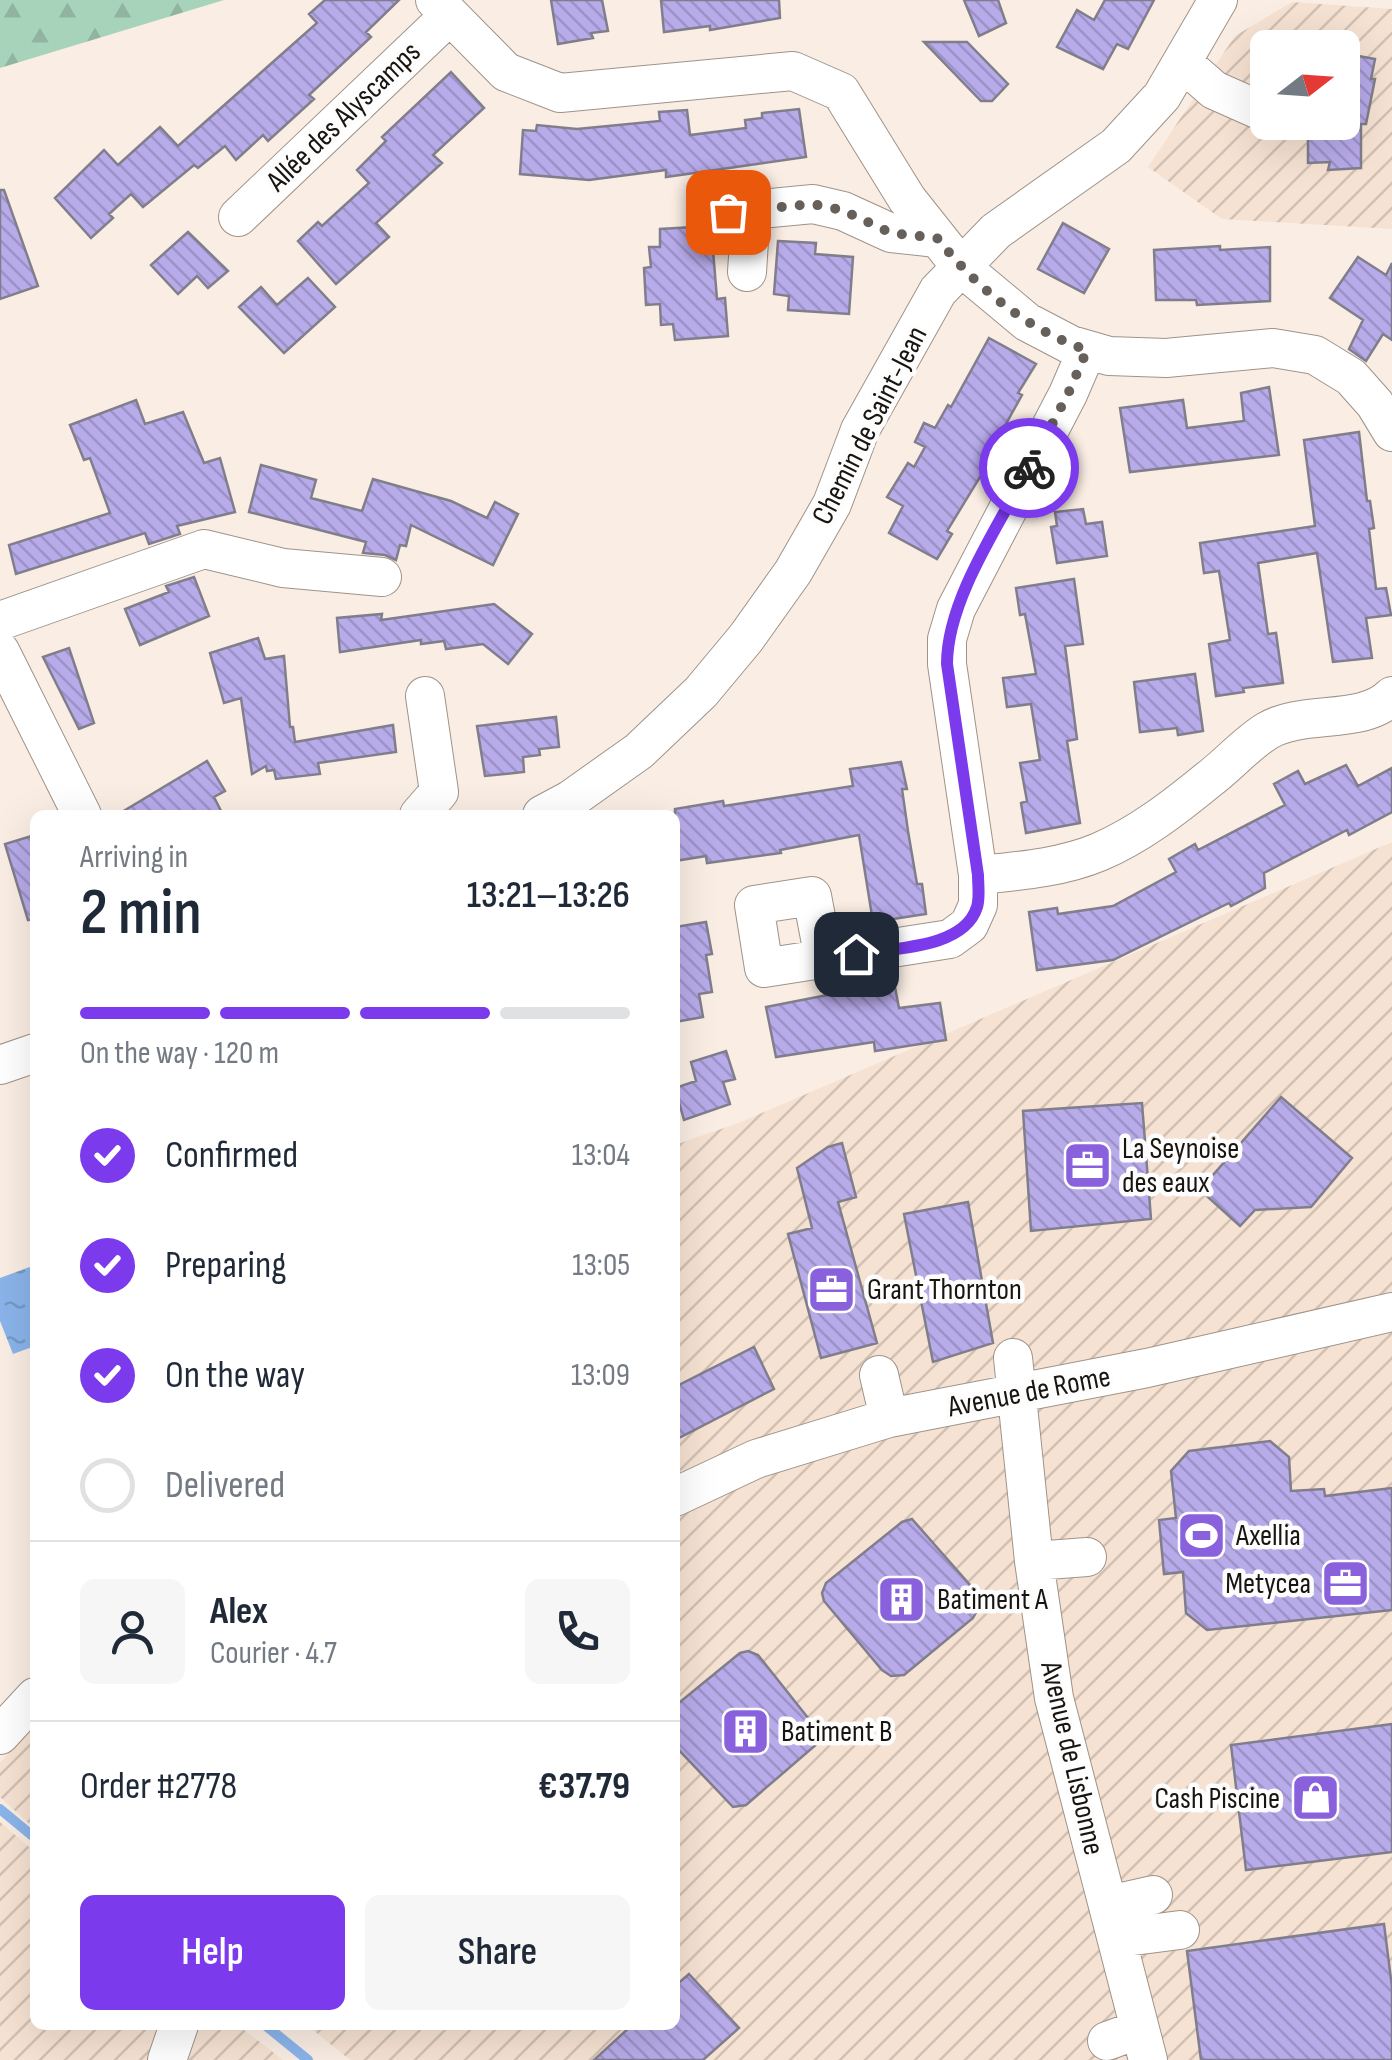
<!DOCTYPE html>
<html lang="en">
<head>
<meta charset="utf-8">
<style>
	:root { --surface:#fff; --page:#f6f6f7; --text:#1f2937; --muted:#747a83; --line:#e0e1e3; --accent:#7c3aed }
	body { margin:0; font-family:"Sofia Sans Condensed",sans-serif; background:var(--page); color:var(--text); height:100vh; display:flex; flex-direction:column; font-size:38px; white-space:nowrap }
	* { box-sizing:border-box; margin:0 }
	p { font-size:32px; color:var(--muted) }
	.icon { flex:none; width:55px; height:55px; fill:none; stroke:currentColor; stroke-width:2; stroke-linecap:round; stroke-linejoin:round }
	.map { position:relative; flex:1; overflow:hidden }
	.drawer { position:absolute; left:30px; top:810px; width:650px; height:1220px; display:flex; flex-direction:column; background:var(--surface); border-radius:15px; box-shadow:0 10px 40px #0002 }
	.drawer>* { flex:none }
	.needle { width:65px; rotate:73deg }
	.buttons { position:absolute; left:1250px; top:30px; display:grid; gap:20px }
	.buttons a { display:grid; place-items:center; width:110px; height:110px; border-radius:15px; background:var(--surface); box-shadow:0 10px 40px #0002; font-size:50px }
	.pin { position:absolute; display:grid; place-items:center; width:85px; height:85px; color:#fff; margin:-42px; border-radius:20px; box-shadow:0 5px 15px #0006 }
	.courier { position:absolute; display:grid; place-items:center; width:100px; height:100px; margin:-50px; border:8px solid #7c3aed; border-radius:50%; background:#fff; color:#222; box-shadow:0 2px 12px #0007 }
	.head em { font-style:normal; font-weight:600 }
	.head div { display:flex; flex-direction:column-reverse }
	.head { display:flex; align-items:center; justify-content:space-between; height:170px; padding:0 50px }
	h1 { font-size:65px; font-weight:600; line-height:75px }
	.bar { display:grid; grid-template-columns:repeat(4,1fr); gap:15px 10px; align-content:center; height:120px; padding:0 50px }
	.bar i { height:12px; border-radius:8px; background:var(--line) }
	.bar .selected { background:var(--accent) }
	.bar p { grid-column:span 4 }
	.line { display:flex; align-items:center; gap:25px; padding:0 50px; border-top:2px solid var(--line) }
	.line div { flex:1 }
	.round { display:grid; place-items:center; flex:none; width:105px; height:105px; border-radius:15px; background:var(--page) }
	ol { padding:0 50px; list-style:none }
	li { display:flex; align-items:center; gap:30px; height:110px }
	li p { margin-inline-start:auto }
	li .icon { padding:10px; border-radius:50%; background:var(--accent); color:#fff; stroke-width:4 }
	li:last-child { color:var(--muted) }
	li i { width:55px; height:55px; border:5px solid var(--line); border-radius:50% }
	.primary-button { display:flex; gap:20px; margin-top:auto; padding:20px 50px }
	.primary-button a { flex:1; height:115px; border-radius:15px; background:var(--accent); color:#fff; font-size:40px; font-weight:600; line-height:115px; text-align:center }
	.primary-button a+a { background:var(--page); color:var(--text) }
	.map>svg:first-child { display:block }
	.industrial { fill:url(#industrial-furrows); fill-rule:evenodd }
	.forest { fill:url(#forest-firs) }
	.water { fill:url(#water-ripples) }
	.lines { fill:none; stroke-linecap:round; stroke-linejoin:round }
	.stream { stroke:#8ab4ea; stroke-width:10 }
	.building { fill:url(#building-back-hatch); stroke:#817e8c; stroke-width:2.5 }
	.minor-casing { stroke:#9f9389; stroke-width:40 }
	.minor { stroke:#fff; stroke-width:38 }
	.done { stroke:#67605a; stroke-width:10; stroke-dasharray:0 18 }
	.route { stroke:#7c3aed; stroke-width:12 }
	.labels { text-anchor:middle; stroke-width:9; stroke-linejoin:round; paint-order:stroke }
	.street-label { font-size:30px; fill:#181410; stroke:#fdfdfd }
	.poi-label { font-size:30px; fill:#181410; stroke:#fdfdfd; text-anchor:start }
</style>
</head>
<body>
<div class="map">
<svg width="1392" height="2060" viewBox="0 0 1392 2060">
	<defs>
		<pattern id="industrial-furrows" width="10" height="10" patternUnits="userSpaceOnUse" patternTransform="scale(2.5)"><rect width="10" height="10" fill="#f6e2d2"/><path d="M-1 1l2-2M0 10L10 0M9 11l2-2" fill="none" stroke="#d2c1b3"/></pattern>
		<pattern id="forest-firs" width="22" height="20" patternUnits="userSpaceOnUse" patternTransform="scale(2.5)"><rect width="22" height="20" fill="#a8d3bb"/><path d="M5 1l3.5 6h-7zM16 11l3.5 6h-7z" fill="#90b4a0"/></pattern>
		<pattern id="water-ripples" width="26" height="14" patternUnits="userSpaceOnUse" patternTransform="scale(2.5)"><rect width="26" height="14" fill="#8ab4ea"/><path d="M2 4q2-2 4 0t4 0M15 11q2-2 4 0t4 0" fill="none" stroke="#769ac8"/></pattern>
		<pattern id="building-back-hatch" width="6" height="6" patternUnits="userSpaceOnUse" patternTransform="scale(2.5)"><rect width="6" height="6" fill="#b8abea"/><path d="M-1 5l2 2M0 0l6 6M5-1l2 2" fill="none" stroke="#9d92c8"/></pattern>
	</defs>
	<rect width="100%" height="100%" fill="#faede3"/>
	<path class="industrial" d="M1292 2 1392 9V229L1222 219 1148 167 1235 36ZM1268 48H1342V122H1268Z
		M1392 842V2060H350L307 2025H675V1145L741 1122Z
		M35 1723V1829L0 1797V1763Z
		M0 1822 35 1852V2025H238L283 2060H0Z"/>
	<path class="forest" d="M0 0H224L0 68Z"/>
	<path class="water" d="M35 1265V1346L13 1354 0 1321V1278Z"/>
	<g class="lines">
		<path class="stream" d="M0 1809 35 1838
			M265 2025 308 2060"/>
	</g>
	<path class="building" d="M325 0H399L366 32 371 37 309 95 314 99 268 141 263 135 236 160 225 146 198 168 194 165 143 207 131 194 109 214 113 218 91 238 55 198 104 150 118 165 160 127 178 146 317 23 309 14Z
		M551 0H602L608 31 591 33 593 38 558 44Z
		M661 0H779L780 18 710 30V26L664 32Z
		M964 0H998L1006 23 979 36Z
		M1105 0H1154L1128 49 1117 44 1103 69 1057 47 1077 10 1094 20Z
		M924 42H967L1008 84 992 101H981Z
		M1342 53 1375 59 1371 79H1375L1366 124H1361V168L1328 170 1330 162 1308 163V124L1342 122Z
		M451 72 484 108 433 155 442 163 376 223 389 237 336 284 298 241 318 222 322 226 369 183 357 170 386 141 382 137Z
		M799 109 806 157 666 177V170L589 180 520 174 523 130 536 131 537 125 577 129 660 121 659 112 687 110 690 135 746 128 745 120 762 118V113Z
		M0 190H4L38 286 0 299Z
		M1063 223 1109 249 1084 293 1038 269Z
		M711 226 717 299 725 298 728 336 675 340 673 324 661 325 660 304 646 305 644 268 651 267 649 247H660V229Z
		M188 232 228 271 208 288 197 276 178 294 151 265Z
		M778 241 816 243 815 254 853 257 849 314 788 310 789 296 774 294Z
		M1220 246V250L1270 247V301L1197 305 1196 300H1156L1154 250Z
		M1358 257 1386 275 1392 263V340L1383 334 1366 361 1349 349 1363 320 1330 298Z
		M308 278 335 307 284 353 239 307 261 287 277 305Z
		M989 338 1036 364 1018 393 1022 395 990 453 994 454 947 531 952 534 937 559 889 533 903 506 887 497 908 463 914 467 925 447 915 442 924 423 935 428 948 405 951 407Z
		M1269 387 1279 455 1130 472 1120 408 1183 400 1187 428 1244 421 1241 393Z
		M136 400 145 424 183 412 204 463 220 458 235 512 177 526 180 534 149 544 145 533 16 574 9 545 110 513 90 458 84 460 70 425Z
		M1359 432 1367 501H1370L1374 528 1369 529 1376 589 1386 588 1391 615 1366 618 1372 658 1333 662 1317 553 1258 563 1268 634 1276 633 1283 683 1243 688 1244 692 1216 696 1209 644 1230 640 1219 571 1204 573 1200 543 1315 526 1304 440Z
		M261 465 316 480 311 498 362 511 373 479 451 501 487 518 495 502 518 514 493 565 411 525 406 546 400 545 396 560 385 555 363 553 366 542 249 512Z
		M1083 509 1086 524 1102 522 1107 556 1057 563 1051 527 1057 526 1055 512Z
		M194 577 209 616 140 645 125 609 169 592 166 586Z
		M1074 579 1083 644 1065 646 1077 739 1067 741 1080 823 1026 833 1021 803 1027 801 1020 763 1040 760 1031 704 1007 707 1003 678 1036 674 1025 614 1020 615 1016 588Z
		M494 604 532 634 508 664 483 644 446 649 444 641 421 644V640L340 652 337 618 382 614 381 620Z
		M258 638 265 659 284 656 290 727H293L295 742 393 725 396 752 318 763 320 774 276 779 274 770 267 771 266 766 252 774 241 698 224 703 210 653Z
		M69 648 94 723 79 729 43 657Z
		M1195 674 1203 731 1178 735 1177 728 1140 732 1134 682Z
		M556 717 559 747 539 749 540 755 523 757 524 772 485 776 477 726Z
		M207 761 225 791 214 797 223 815H117Z
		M901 762 907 789H902L908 831 917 884H922L926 914 873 922 859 835 780 850 781 853 707 863 706 856 675 861V809L723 801 724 806 853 786 850 769Z
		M1346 765 1358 786 1392 768V812L1349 835 1347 830 1264 873 1265 888 1231 906 1229 903 1113 960 1037 970 1029 912 1057 908 1058 914 1113 906 1176 872 1169 859 1195 844 1198 850 1285 805 1274 784 1298 771 1305 784Z
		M35 835V919L28 920 5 844Z
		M706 922 712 954 706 955 712 992 699 994 703 1017 675 1022V927Z
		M894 982 899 1008 940 1003 946 1040 875 1051 874 1042 776 1057 766 1007Z
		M726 1051 735 1079 723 1082 730 1104 684 1120 675 1088 696 1081 691 1062Z
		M1281 1097 1352 1158 1311 1207 1255 1210 1240 1226 1200 1190Z
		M1142 1103 1151 1219 1031 1231 1023 1111Z
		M842 1143 856 1197 838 1202 877 1343 821 1358 788 1234 812 1228 797 1168 828 1147Z
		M968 1202 993 1343 933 1362 904 1214Z
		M754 1347 774 1389 675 1440V1387Z
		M1270 1441 1289 1457 1291 1491 1324 1489 1325 1496 1392 1488V1610L1207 1630 1186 1613 1183 1572 1164 1574 1159 1520 1176 1518 1171 1471 1189 1451Z
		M912 1519 977 1593 981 1603 973 1618 904 1675 891 1676 882 1670 824 1601 822 1593 826 1583 902 1522Z
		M748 1651 758 1655 816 1728 818 1743 746 1805 733 1807 675 1746V1706L740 1653Z
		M1392 1724V1852L1246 1870 1231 1745Z
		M1384 1924 1392 1987V2060H1201L1187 1951Z
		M689 1974 739 2028 703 2060H594L632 2025H675V1986Z"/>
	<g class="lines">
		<defs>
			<path id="minor" d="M435 0 506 72 560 93 793 71 841 92 907 199 961 267 1027 322 1071 345 1109 356 1166 358 1273 348 1315 355 1351 377 1375 404 1392 432
				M1183 63 1214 90 1268 114
				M729 212 813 204 843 211 891 233 937 238
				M238 217 449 16
				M747 272 751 210
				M0 621 204 549 283 568 382 577
				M0 651 82 815
				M419 815 439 792 425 696
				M542 815 570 800 639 751 701 692 746 638 793 572 832 504 860 430 938 291 996 231 1116 146 1162 96 1218 0
				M978 875C1018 871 1061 868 1099 852 1139 835 1175 807 1208 780 1228 765 1246 744 1267 731 1303 709 1363 726 1392 696
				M824 959 812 896 754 905 764 968 950 939 969 925 978 905V875L947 664V639L956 609 1068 394 1087 350
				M0 1065 35 1053
				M1013 1358 1034 1561 1054 1698 1148 2060
				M879 1375 889 1418
				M675 1497 756 1459 889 1418 1147 1368 1392 1312
				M1034 1561 1087 1557
				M0 1735 35 1697
				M1109 1905 1153 1895
				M1118 1938 1180 1930
				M1107 2041 1140 2029
				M167 2060 179 2025"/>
		</defs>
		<use href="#minor" class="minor-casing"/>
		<use href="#minor" class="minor"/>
	</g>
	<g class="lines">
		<path class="done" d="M728 212 812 204 842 210 891 233 937 238C976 287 1027 330 1087 350L1068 394 1029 468"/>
		<path class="route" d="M856 954C893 948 964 949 977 907 980 898 978 885 978 875L947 664C947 600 999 525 1029 468"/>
	</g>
	<defs>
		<symbol id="office-square" viewBox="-11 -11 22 22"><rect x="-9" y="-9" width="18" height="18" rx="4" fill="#8961dc" stroke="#fdfdfd"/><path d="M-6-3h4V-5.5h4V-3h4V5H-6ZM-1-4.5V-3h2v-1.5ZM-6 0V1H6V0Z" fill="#fff"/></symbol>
		<symbol id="stadium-square" viewBox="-11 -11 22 22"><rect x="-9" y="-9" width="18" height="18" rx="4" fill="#8961dc" stroke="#fdfdfd"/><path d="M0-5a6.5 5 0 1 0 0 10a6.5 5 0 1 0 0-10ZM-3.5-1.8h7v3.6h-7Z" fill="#fff"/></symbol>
		<symbol id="building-square" viewBox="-11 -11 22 22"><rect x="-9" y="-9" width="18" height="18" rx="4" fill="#8961dc" stroke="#fdfdfd"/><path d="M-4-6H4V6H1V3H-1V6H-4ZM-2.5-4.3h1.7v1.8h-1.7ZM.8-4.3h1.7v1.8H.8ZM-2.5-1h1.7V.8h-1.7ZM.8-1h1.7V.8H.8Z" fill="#fff"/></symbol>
		<symbol id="shop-square" viewBox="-11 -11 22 22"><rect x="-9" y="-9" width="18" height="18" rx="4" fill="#8961dc" stroke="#fdfdfd"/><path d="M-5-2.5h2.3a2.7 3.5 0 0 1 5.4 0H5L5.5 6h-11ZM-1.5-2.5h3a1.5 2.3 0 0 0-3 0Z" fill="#fff"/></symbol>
	</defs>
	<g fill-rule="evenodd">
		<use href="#office-square" x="1060" y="1138" width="55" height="55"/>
		<use href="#office-square" x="804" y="1262" width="55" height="55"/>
		<use href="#stadium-square" x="1174" y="1508" width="55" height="55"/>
		<use href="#office-square" x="1318" y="1556" width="55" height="55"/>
		<use href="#building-square" x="874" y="1572" width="55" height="55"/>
		<use href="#building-square" x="718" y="1704" width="55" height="55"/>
		<use href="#shop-square" x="1288" y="1770" width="55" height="55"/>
	</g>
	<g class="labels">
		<g class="street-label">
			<text transform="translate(343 116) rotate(-44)" y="10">Allée des Alyscamps</text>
			<text transform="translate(869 425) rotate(-63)" y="10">Chemin de Saint-Jean</text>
			<text transform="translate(1029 1391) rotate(-11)" y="10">Avenue de Rome</text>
			<text transform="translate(1073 1758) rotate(77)" y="10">Avenue de Lisbonne</text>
		</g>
		<g class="poi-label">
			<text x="1122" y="1158">La Seynoise<tspan x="1122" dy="34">des eaux</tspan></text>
			<text x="867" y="1299">Grant Thornton</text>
			<text x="1236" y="1545">Axellia</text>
			<text x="1311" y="1593" text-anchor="end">Metycea</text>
			<text x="937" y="1609">Batiment A</text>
			<text x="781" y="1741">Batiment B</text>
			<text x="1280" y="1808" text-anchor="end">Cash Piscine</text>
		</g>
	</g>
</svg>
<div class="buttons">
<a><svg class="needle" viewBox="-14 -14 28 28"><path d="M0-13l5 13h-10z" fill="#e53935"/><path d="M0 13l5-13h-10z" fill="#747a83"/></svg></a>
</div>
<div class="pin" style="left:728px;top:212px;background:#ea580c"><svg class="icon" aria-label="bag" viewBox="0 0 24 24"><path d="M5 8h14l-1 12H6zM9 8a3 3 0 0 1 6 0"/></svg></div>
<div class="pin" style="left:856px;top:954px;background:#1f2937"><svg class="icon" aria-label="home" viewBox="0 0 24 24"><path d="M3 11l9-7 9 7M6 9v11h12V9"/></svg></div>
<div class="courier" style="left:1029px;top:468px"><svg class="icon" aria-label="bike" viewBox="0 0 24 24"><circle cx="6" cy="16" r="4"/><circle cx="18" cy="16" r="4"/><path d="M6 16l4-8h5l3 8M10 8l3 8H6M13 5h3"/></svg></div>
<section class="drawer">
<div class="head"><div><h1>2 min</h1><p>Arriving in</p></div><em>13:21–13:26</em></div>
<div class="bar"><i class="selected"></i><i class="selected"></i><i class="selected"></i><i></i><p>On the way · 120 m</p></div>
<ol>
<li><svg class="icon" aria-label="check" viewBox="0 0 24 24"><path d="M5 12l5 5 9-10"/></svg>Confirmed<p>13:04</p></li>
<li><svg class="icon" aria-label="check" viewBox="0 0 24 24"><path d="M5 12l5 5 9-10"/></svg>Preparing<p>13:05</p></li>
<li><svg class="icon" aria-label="check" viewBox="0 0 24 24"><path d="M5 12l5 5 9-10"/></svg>On the way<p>13:09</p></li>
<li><i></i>Delivered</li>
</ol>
<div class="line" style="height:180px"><a class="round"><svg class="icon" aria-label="person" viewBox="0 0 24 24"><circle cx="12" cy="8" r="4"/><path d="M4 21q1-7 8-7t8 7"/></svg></a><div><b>Alex</b><p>Courier · 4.7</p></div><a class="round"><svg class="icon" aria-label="phone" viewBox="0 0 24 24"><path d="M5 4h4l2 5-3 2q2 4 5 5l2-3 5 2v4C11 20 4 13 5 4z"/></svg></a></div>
<div class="line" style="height:130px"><div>Order #2778</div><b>€37.79</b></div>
<div class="primary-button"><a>Help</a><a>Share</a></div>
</section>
</div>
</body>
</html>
